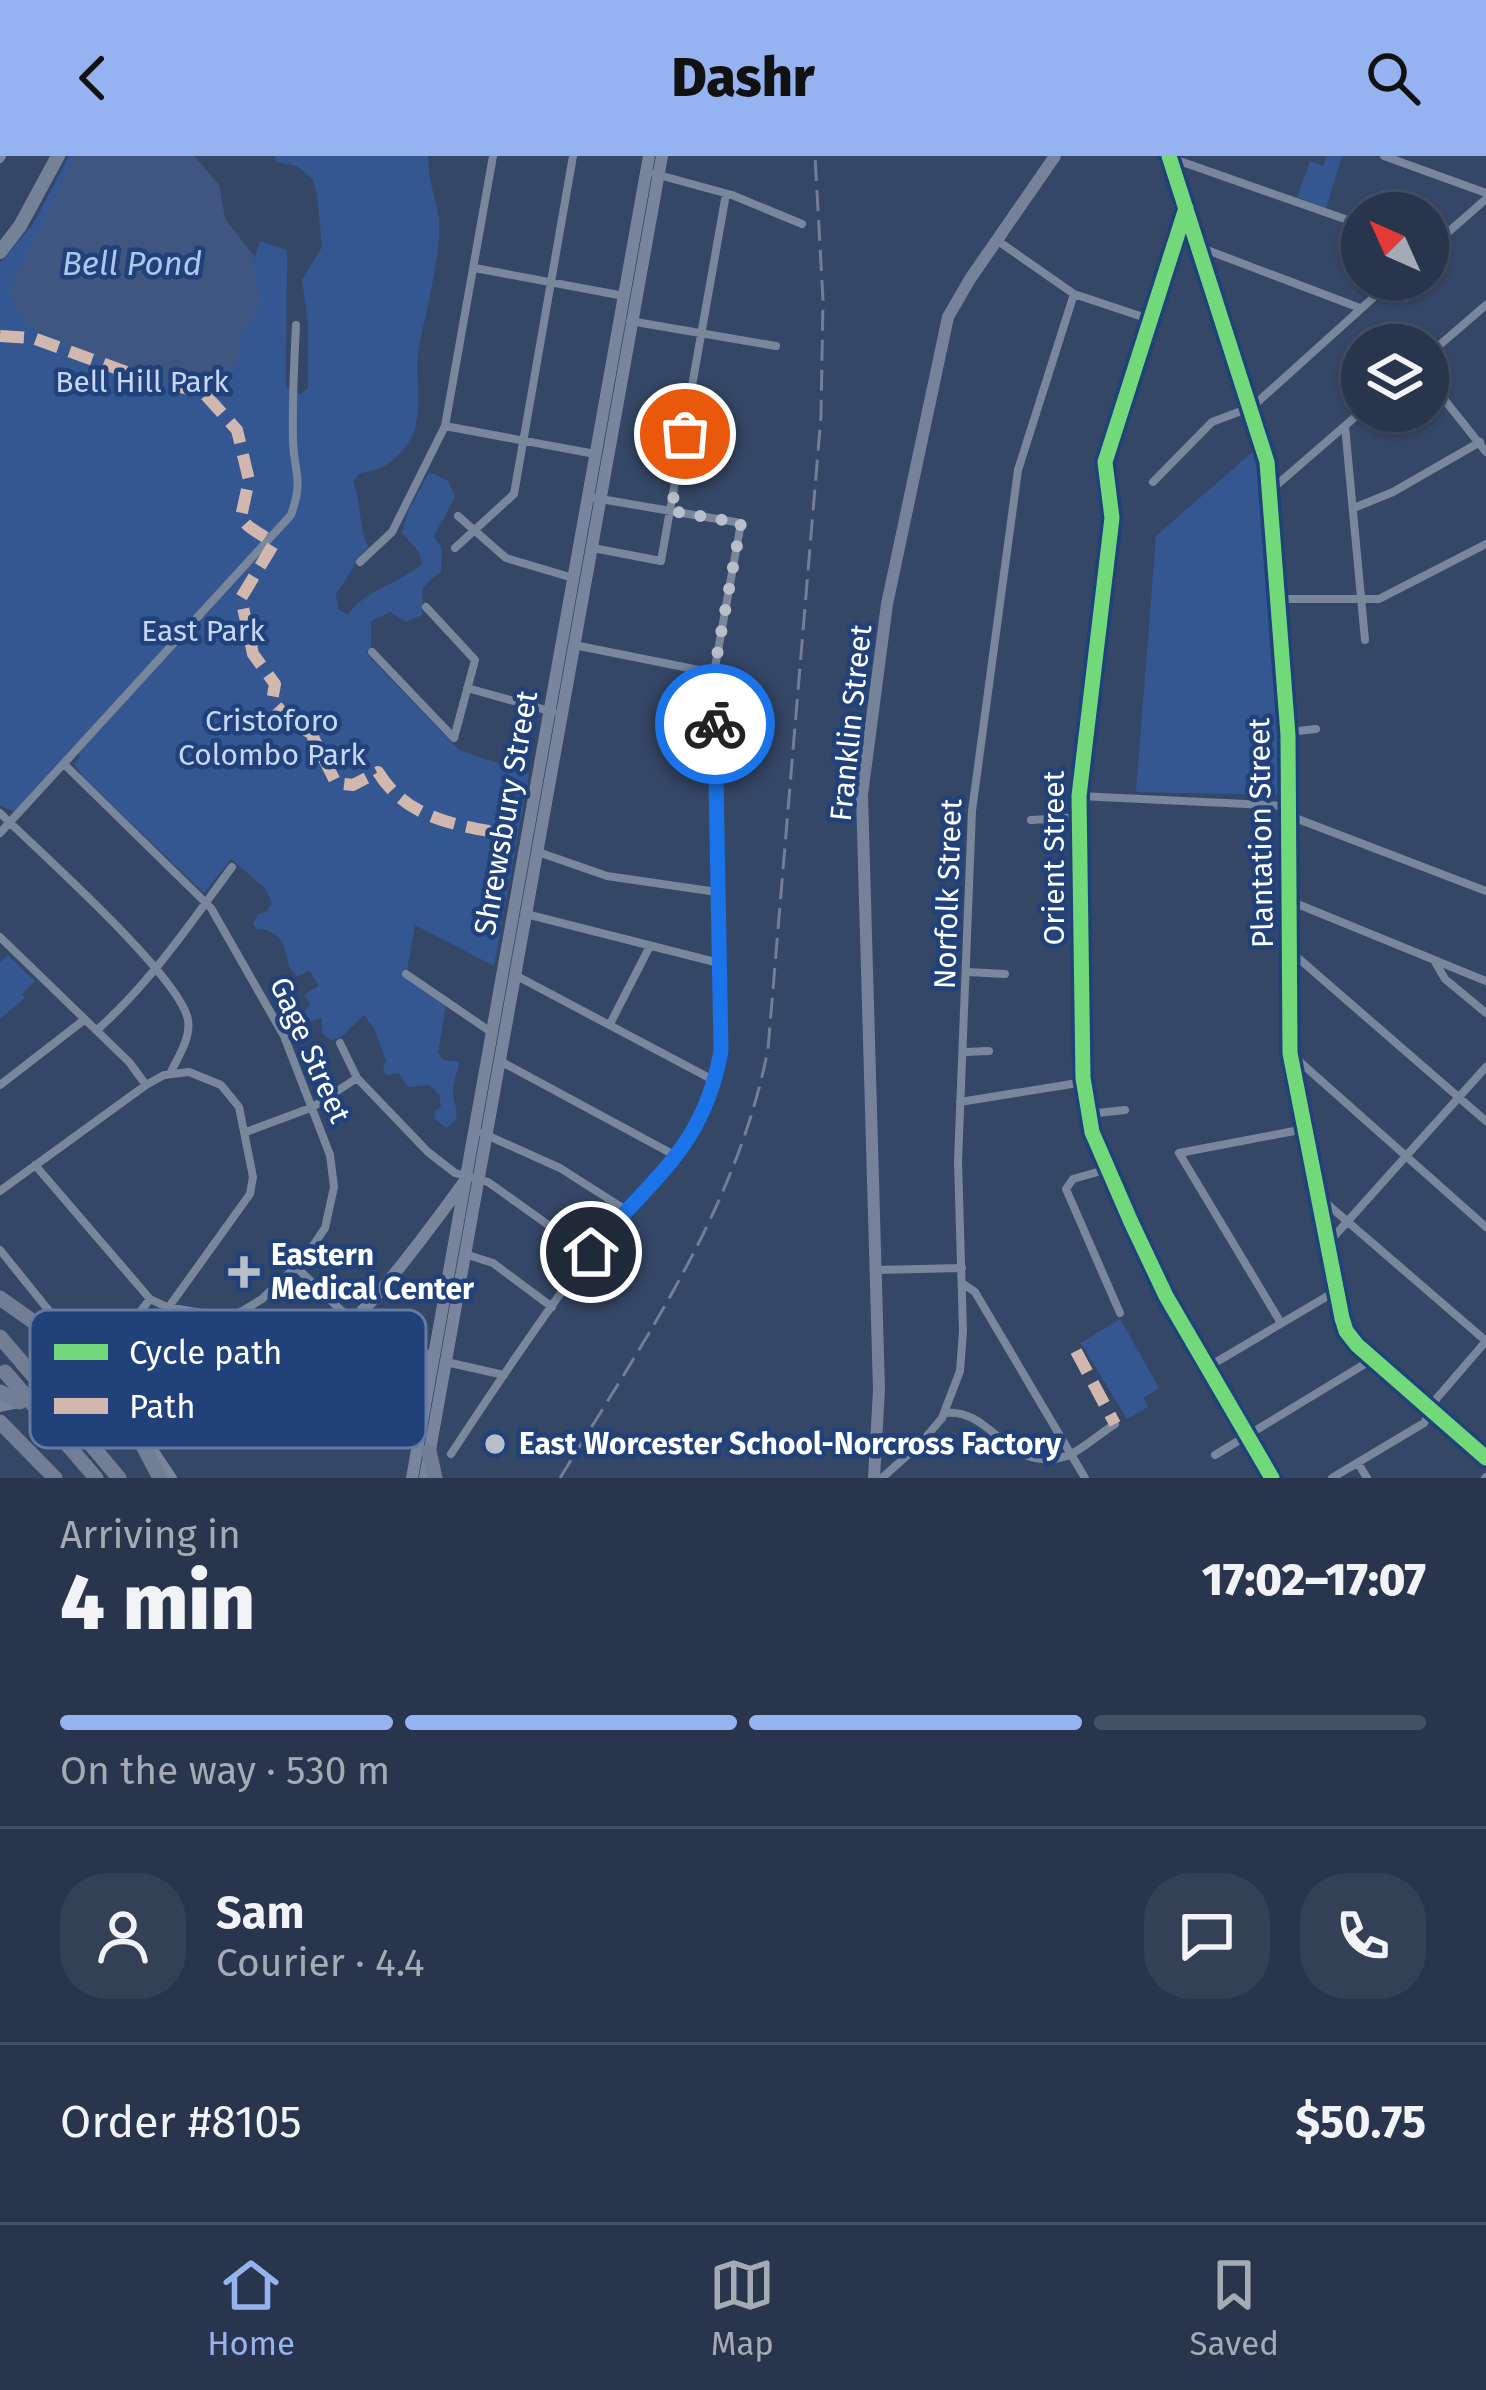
<!DOCTYPE html>
<html lang="en">
<head>
<meta charset="utf-8">
<style>
	:root { --surface:#28354c; --page:#344056; --text:#f1f3f6; --muted:#a5abb5; --line:#445064; --accent:#95b2f1 }
	body { margin:0; font-family:"Fira Sans",sans-serif; background:var(--page); color:var(--text); height:100vh; display:flex; flex-direction:column; font-size:45px; white-space:nowrap }
	* { box-sizing:border-box; margin:0 }
	p { font-size:39px; color:var(--muted) }
	.icon { flex:none; width:66px; height:66px; fill:none; stroke:currentColor; stroke-width:2; stroke-linecap:round; stroke-linejoin:round }
	.map { position:relative; height:1322px; overflow:hidden }
	.side { display:flex; flex-direction:column; background:var(--surface); flex:1 }
	.side>* { flex:none }
	.needle { width:78px; rotate:315deg }
	.controls { position:absolute; left:1341px; top:36px; display:grid; gap:24px }
	.controls a { display:grid; place-items:center; width:108px; height:108px; border-radius:50%; background:var(--surface); box-shadow:0 3px 9px #0004,0 0 0 3px var(--line); font-size:60px }
	.pin { position:absolute; display:grid; place-items:center; width:102px; height:102px; color:#fff; margin:-51px; border:6px solid #fff; border-radius:50%; box-shadow:0 3px 12px #0007 }
	.courier { position:absolute; display:grid; place-items:center; width:120px; height:120px; margin:-60px; border:9px solid #1a73e8; border-radius:50%; background:#fff; color:#222; box-shadow:0 3px 15px #0007 }
	.head em { font-style:normal; font-weight:800 }
	.head div { display:flex; flex-direction:column-reverse }
	.head { display:flex; align-items:center; justify-content:space-between; height:204px; padding:0 60px }
	h1 { font-size:78px; font-weight:800; line-height:90px }
	.bar { display:grid; grid-template-columns:repeat(4,1fr); gap:18px 12px; align-content:center; height:144px; padding:0 60px }
	.bar i { height:15px; border-radius:9px; background:var(--line) }
	.bar .on { background:var(--accent) }
	.bar p { grid-column:span 4 }
	.line { display:flex; align-items:center; gap:30px; padding:0 60px; border-top:3px solid var(--line) }
	.line div { flex:1 }
	.round { display:grid; place-items:center; flex:none; width:126px; height:126px; border-radius:48px; background:var(--page) }
	header { display:flex; justify-content:space-between; align-items:center; height:156px; padding:0 60px; background:var(--accent); color:#111; font-size:54px; font-weight:800 }
	.tab-bar { display:flex; justify-content:space-around; align-items:center; height:168px; border-top:3px solid var(--line); background:var(--surface); font-size:33px; color:var(--muted) }
	.tab-bar a { display:grid; justify-items:center; gap:6px }
	.tab-bar .on { color:var(--accent) }
	.map>svg:first-child { display:block }
	.green { fill:#345791 }
	.water { fill:#3f5780 }
	.lines { fill:none; stroke-linecap:round; stroke-linejoin:round }
	.minor { stroke:#79879d; stroke-width:8 }
	.tertiary { stroke:#79879d; stroke-width:10 }
	.secondary { stroke:#758299; stroke-width:12 }
	.primary { stroke:#78859c; stroke-width:12 }
	.trunk { stroke:#748298; stroke-width:14 }
	.motorway { stroke:#717e95; stroke-width:15 }
	.rail { stroke:#717e95; stroke-width:3; stroke-dasharray:21 9; stroke-linecap:butt }
	.motorway-bridge { stroke:#717e95; stroke-width:15 }
	.quiet { stroke:#d1b7ad; stroke-width:12; stroke-dasharray:24 12; stroke-linecap:butt }
	.cycleway-casing { stroke:#21417a; stroke-width:22 }
	.cycleway { stroke:#71d979; stroke-width:15 }
	.done { stroke:#b8bfc9; stroke-width:12; stroke-dasharray:0 21.6 }
	.route { stroke:#1a73e8; stroke-width:15 }
	.poi-dot { fill:#b8bfc9; stroke:#21417a; stroke-width:4.5 }
	.labels { text-anchor:middle; stroke-width:9; stroke-linejoin:round; paint-order:stroke }
	.park-label { font-size:30px; fill:#c5d7f4; stroke:#21417a }
	.street-label { font-size:30px; fill:#fff; stroke:#21417a }
	.poi-label { font-size:30px; font-weight:bold; fill:#fff; stroke:#21417a; text-anchor:start }
	.water-label { font-size:33px; font-style:italic; fill:#adc6ed; stroke:#21417a }
	.key { fill:#21417a; stroke:#647aa2; stroke-width:3 }
	.key-label { font-size:33px; fill:#fff }
</style>
</head>
<body>
<header><svg class="icon" aria-label="back" viewBox="0 0 24 24"><path d="M15 5l-7 7 7 7"/></svg>Dashr<svg class="icon" aria-label="search" viewBox="0 0 24 24"><circle cx="10" cy="10" r="6"/><path d="M15 15l6 6"/></svg></header>
<div class="map">
<svg width="1486" height="1322" viewBox="0 0 1486 1322">
	<rect width="100%" height="100%" fill="#354766"/>
	<path class="green" d="M69 0H194L219 29 225 63 255 101 260 85 287 94 286 231 300 239 308 232V169L302 124 322 91 317 38 313 23 297 10 276 6 275 0H428C428 26 436 41 439 64 442 94 425 160 419 191 413 220 425 255 411 282 399 303 384 314 360 317L353 326C362 347 358 369 368 391 354 405 349 422 336 437L338 453 348 459C363 435 400 427 422 408L419 396 402 377 407 358 429 316 448 325 455 341 434 380 442 393 441 415 423 431 422 459 406 466 390 456 371 465V491L366 497 459 594 529 618 494 810 415 769 406 820 446 848 438 897 444 904 459 906C458 915 452 929 453 937 455 953 463 963 446 972L434 962 435 955 441 951 439 938 429 929 408 931 399 917 386 919 383 913 386 905 374 872 364 859 340 882 331 884 322 877V861L288 876 282 860 297 851 304 855 310 849 305 838 319 830 310 815 297 820 289 811C285 791 283 773 256 773L253 767 258 758 266 756 272 747 266 733 231 703 204 737 84 622 74 608 81 600 78 597 69 610 52 619 15 656 0 649V107L33 68Z
		M1327 0H1342L1326 52 1297 41 1310 5 1323 10Z
		M1256 293 1282 639 1136 636 1156 380Z
		M8 799 35 825 22 838 25 842 0 863V806Z
		M1120 1163 1159 1232 1143 1242 1148 1251 1127 1263 1081 1187Z"/>
	<path class="water" d="M76 0H194L219 29 225 63 250 97 260 149 242 176 237 205 217 233C175 230 61 194 29 168 20 161 15 146 9 136Z"/>
	<g class="lines">
		<path class="minor" d="M1384 0 1486 37
			M1171 2 1362 69
			M0 3 2 0
			M655 18 732 39 802 68
			M1185 54 1105 306 1112 362 1079 640 1083 922 1092 976 1131 1066 1166 1140 1272 1322
			M998 85 1074 138 1149 163
			M1199 91 1360 152
			M1428 94 1486 43
			M475 112 624 140
			M630 165 776 190
			M1428 199 1486 149
			M1428 223 1486 296
			M445 270 595 298
			M1345 270 1365 484
			M1153 326 1212 266 1252 251 1394 123
			M1271 334 1362 255
			M1354 352 1393 336 1480 286
			M458 360 506 402 573 422
			M455 392 514 338 573 0
			M593 392 661 405 726 38
			M360 406 392 376 445 270 493 0
			M1278 443H1379L1486 388
			M574 489 714 517
			M372 496 454 582 475 504 426 451
			M467 532 553 556
			M1288 576 1316 573
			M1079 640 1288 650
			M0 657C37 694 181 821 188 864 191 882 178 901 171 916
			M1290 660 1486 735
			M1031 664 1079 661
			M0 677 291 359C304 323 294 317 293 285 292 246 294 208 296 169
			M538 696 607 720 717 736
			M1290 745 1486 825
			M526 758 719 807
			M0 781 129 906 146 929
			M1290 795 1486 965
			M1434 804 1445 823 1486 857
			M968 816 1005 818
			M406 818 491 876
			M515 819 715 925
			M610 868 650 790
			M97 874C151 826 189 769 232 711
			M340 887 357 922 428 996 455 1017 488 1026 589 1098
			M965 896 989 895
			M1291 898 1486 1071
			M500 905 678 1001
			M0 929 84 864
			M960 946 1084 926
			M1088 958 1125 954
			M246 976 313 951 357 922
			M482 977 560 1012 626 1054
			M35 1009 150 1143 167 1151 219 1160 236 1159 262 1143 304 1103 325 1072 334 1031 330 999 284 880 211 752 65 609
			M1108 1013 1073 1023 1066 1033 1120 1157
			M0 1035 146 929 164 919 189 916 221 929 239 951 253 1021 250 1038 112 1230
			M1319 1041 1486 1185
			M1329 1086 1486 911
			M0 1094 79 1192
			M465 1098 493 1107 552 1151
			M296 1111 351 1164
			M876 1114 962 1112
			M962 1127 975 1136 1085 1322
			M361 1153 432 1201
			M1281 1167 1179 997 1305 973
			M88 1204 102 1211 119 1204
			M446 1206 504 1219
			M1208 1211 1336 1135
			M107 1233 137 1160 150 1143
			M945 1257C992 1251 1008 1319 1067 1300 1079 1296 1102 1276 1115 1268
			M451 1298C495 1231 540 1164 588 1100 645 1023 704 998 721 895L714 517 741 367 589 341
			M1215 1299 1373 1203
			M1358 1307 1367 1322
			M882 1322 921 1287 942 1262 960 1215 963 1175 958 1005 972 655 1018 314 1074 138
			M1332 1322 1424 1267 1437 1242 1486 1185
			M1485 1322 1486 1321"/>
		<path class="tertiary" d="M1169 0 1267 306 1288 579 1290 897 1342 1162 1346 1175 1357 1189 1486 1302
			M86 1203 134 1272
			M133 1271 139 1246 156 1231
			M147 1285 172 1322"/>
		<path class="secondary" d="M874 1322 879 1234 862 639 887 448 948 161 970 123 1055 0"/>
		<path class="primary" d="M0 1250C65 1234 134 1233 200 1226 233 1223 269 1225 299 1210 351 1183 428 1075 464 1026
			M412 1322 649 0
			M425 1322 662 0"/>
		<path class="trunk" d="M0 96 20 70 58 0"/>
		<path class="motorway" d="M0 1142 86 1203
			M0 1181 31 1217
			M0 1236 20 1246
			M71 1265 119 1322
			M0 1266 55 1322
			M49 1267 96 1322
			M133 1271 160 1322
			M429 1295 435 1322"/>
		<path class="rail" d="M560 1322C643 1186 737 1052 768 893L821 260 823 144 815 0"/>
		<path class="motorway-bridge" d="M5 1216 49 1267
			M31 1217 71 1265"/>
		<path class="quiet" d="M0 180 33 182 148 224 203 236 237 274 249 324 241 361C249 376 265 377 273 389L241 442 253 498 275 528 272 545 292 567 311 577 336 627 353 629 378 616C407 663 456 669 506 678L504 691 516 694
			M1076 1195 1115 1268"/>
		<defs>
			<path id="cycleway" d="M1169 0 1267 306 1288 579 1290 897 1342 1162 1346 1175 1357 1189 1486 1302
				M1186 52 1105 306 1112 362 1079 640 1083 922 1092 976 1131 1066 1166 1140 1272 1322"/>
		</defs>
		<use href="#cycleway" class="cycleway-casing"/>
		<use href="#cycleway" class="cycleway"/>
	</g>
	<g class="lines">
		<path class="done" d="M685 278 671 355 741 367 714 516 715 568"/>
		<path class="route" d="M591 1096C650 1022 703 995 721 895L715 568"/>
	</g>
	<g class="poi-dot">
		<path d="M238 1098h12v12h12v12h-12v12h-12v-12h-12v-12h12z"/>
		<circle cx="495" cy="1288" r="12"/>
	</g>
	<g class="labels">
		<g class="park-label">
			<text x="142" y="236">Bell Hill Park</text>
			<text x="203" y="485">East Park</text>
			<text x="272" y="575">Cristoforo<tspan x="272" dy="34">Colombo Park</tspan></text>
		</g>
		<g class="street-label">
			<text transform="translate(851 567) rotate(-84)" y="10">Franklin Street</text>
			<text transform="translate(506 657) rotate(-80)" y="10">Shrewsbury Street</text>
			<text transform="translate(1261 677) rotate(-91)" y="10">Plantation Street</text>
			<text transform="translate(1054 702) rotate(-90)" y="10">Orient Street</text>
			<text transform="translate(948 738) rotate(-88)" y="10">Norfolk Street</text>
			<text transform="translate(310 894) rotate(66)" y="10">Gage Street</text>
		</g>
		<g class="poi-label">
			<text x="271" y="1109">Eastern<tspan x="271" dy="34">Medical Center</tspan></text>
			<text x="519" y="1298">East Worcester School-Norcross Factory</text>
		</g>
		<g class="water-label">
			<text x="132" y="119">Bell Pond</text>
		</g>
	</g>
	<rect x="30" y="1154" width="396" height="138" rx="18" class="key"/>
	<rect x="54" y="1188" width="54" height="16" fill="#71d979"/>
	<rect x="54" y="1242" width="54" height="16" fill="#d1b7ad"/>
	<g class="key-label">
		<text x="129" y="1208">Cycle path</text>
		<text x="129" y="1262">Path</text>
	</g>
</svg>
<div class="controls">
<a><svg class="needle" viewBox="-14 -14 28 28"><path d="M0-13l5 13h-10z" fill="#e53935"/><path d="M0 13l5-13h-10z" fill="#a5abb5"/></svg></a>
<a><svg class="icon" aria-label="layers" viewBox="0 0 24 24"><path d="M12 4l9 5-9 5-9-5zM3 14l9 5 9-5"/></svg></a>
</div>
<div class="pin" style="left:685px;top:278px;background:#ea580c"><svg class="icon" aria-label="bag" viewBox="0 0 24 24"><path d="M5 8h14l-1 12H6zM9 8a3 3 0 0 1 6 0"/></svg></div>
<div class="pin" style="left:591px;top:1096px;background:#1f2937"><svg class="icon" aria-label="home" viewBox="0 0 24 24"><path d="M3 11l9-7 9 7M6 9v11h12V9"/></svg></div>
<div class="courier" style="left:715px;top:568px"><svg class="icon" aria-label="bike" viewBox="0 0 24 24"><circle cx="6" cy="16" r="4"/><circle cx="18" cy="16" r="4"/><path d="M6 16l4-8h5l3 8M10 8l3 8H6M13 5h3"/></svg></div>
</div>
<section class="side">
<div class="head"><div><h1>4 min</h1><p>Arriving in</p></div><em>17:02–17:07</em></div>
<div class="bar"><i class="on"></i><i class="on"></i><i class="on"></i><i></i><p>On the way · 530 m</p></div>
<div class="line" style="height:216px"><a class="round"><svg class="icon" aria-label="person" viewBox="0 0 24 24"><circle cx="12" cy="8" r="4"/><path d="M4 21q1-7 8-7t8 7"/></svg></a><div><b>Sam</b><p>Courier · 4.4</p></div><a class="round"><svg class="icon" aria-label="chat" viewBox="0 0 24 24"><path d="M4 5h16v11H9l-5 4z"/></svg></a><a class="round"><svg class="icon" aria-label="phone" viewBox="0 0 24 24"><path d="M5 4h4l2 5-3 2q2 4 5 5l2-3 5 2v4C11 20 4 13 5 4z"/></svg></a></div>
<div class="line" style="height:156px"><div>Order #8105</div><b>$50.75</b></div>
</section>
<nav class="tab-bar">
<a class="on"><svg class="icon" aria-label="home" viewBox="0 0 24 24"><path d="M3 11l9-7 9 7M6 9v11h12V9"/></svg>Home</a>
<a><svg class="icon" aria-label="map" viewBox="0 0 24 24"><path d="M3 6l6-2 6 2 6-2v14l-6 2-6-2-6 2zM9 4v14M15 6v14"/></svg>Map</a>
<a><svg class="icon" aria-label="saved" viewBox="0 0 24 24"><path d="M7 4h10v16l-5-4-5 4z"/></svg>Saved</a>
</nav>
</body>
</html>
